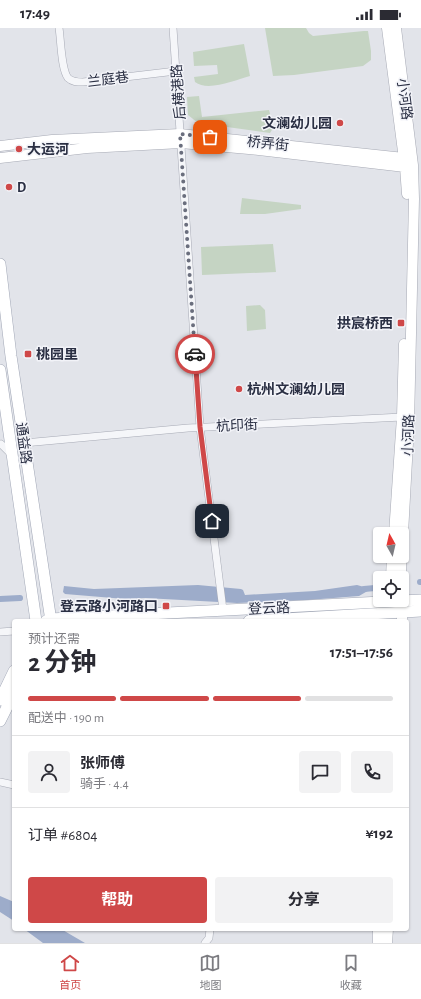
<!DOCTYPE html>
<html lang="zh">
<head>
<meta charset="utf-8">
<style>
	:root { --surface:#fff; --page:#f2f2f3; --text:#2b2b33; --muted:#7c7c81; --line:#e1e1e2; --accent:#cf4848 }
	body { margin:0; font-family:"Alegreya Sans","Noto Sans SC",sans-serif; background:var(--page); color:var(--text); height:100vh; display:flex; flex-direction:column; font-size:15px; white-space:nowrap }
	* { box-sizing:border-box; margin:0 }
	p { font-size:13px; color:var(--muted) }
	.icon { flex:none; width:22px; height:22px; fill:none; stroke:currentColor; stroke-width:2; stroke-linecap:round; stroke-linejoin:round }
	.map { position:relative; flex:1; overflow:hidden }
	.sheet { position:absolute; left:12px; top:591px; width:397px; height:312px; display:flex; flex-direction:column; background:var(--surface); border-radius:4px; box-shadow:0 1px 3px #0004 }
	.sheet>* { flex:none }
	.needle { width:26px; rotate:352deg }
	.controls { position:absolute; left:373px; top:499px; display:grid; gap:8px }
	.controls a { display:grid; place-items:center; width:36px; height:36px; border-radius:4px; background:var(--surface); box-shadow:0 1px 3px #0004; font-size:20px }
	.pin { position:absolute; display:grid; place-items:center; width:34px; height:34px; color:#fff; margin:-17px; border-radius:8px; box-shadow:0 2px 6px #0006 }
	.courier { position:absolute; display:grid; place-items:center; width:40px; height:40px; margin:-20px; border:3px solid #cf4848; border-radius:50%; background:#fff; color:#222; box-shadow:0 1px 5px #0007 }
	.headline em { font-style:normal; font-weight:700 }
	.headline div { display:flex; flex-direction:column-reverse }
	.headline { display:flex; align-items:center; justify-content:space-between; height:68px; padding:0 16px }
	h1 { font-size:26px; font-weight:700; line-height:30px }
	.bar { display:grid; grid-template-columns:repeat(4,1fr); gap:6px 4px; align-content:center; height:48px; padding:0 16px }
	.bar i { height:5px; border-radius:3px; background:var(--line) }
	.bar .active { background:var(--accent) }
	.bar p { grid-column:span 4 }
	.line { display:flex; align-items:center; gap:10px; padding:0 16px; border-top:1px solid var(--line) }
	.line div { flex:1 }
	.round { display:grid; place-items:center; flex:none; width:42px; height:42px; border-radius:4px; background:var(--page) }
	.cta { display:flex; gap:8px; margin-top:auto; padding:8px 16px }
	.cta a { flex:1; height:46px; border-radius:4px; background:var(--accent); color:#fff; font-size:16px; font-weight:700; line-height:46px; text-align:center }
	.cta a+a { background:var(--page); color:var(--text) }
	.status { display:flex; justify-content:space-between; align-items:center; height:28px; padding:0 20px; background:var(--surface); direction:ltr }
	.status svg { height:11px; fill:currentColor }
	.dock { display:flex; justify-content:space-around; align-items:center; height:56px; border-top:1px solid var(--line); background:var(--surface); font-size:11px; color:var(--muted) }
	.dock a { display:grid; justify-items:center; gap:2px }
	.dock .active { color:var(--accent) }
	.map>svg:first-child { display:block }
	.green { fill:#c5d4c3 }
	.water { fill:#9dacca }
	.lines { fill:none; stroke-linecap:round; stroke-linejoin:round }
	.canal { stroke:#9dacca; stroke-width:6 }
	.street-casing { stroke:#a7aab5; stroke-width:8 }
	.secondary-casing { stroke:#a7aab5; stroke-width:11 }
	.primary-casing { stroke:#a1a7b6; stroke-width:12 }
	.street { stroke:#f5f6f9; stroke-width:7 }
	.secondary { stroke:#fff; stroke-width:10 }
	.primary { stroke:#fff; stroke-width:11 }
	.done { stroke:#6a6e7d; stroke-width:4; stroke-dasharray:0 7.2 }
	.route { stroke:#cf4848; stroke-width:5 }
	.poi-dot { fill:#cf4848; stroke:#f2f3f8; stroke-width:1.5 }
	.labels { text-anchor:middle; stroke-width:3; stroke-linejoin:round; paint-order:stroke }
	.street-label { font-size:14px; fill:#2a2f43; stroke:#f2f3f8 }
	.poi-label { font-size:14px; font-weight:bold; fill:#2a2f43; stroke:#f2f3f8; text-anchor:start }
</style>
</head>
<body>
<div class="status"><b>17:49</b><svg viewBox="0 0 49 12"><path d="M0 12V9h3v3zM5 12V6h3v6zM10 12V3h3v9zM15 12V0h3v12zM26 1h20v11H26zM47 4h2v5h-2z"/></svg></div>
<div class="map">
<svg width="421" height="915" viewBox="0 0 421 915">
	<rect width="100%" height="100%" fill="#e2e4ea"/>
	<path class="green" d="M265 0H306L309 5 313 8 364 3H368L371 23V32L363 38 294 47 273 48Z
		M244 16 250 48C235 52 208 64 195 54L194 49 218 46 217 37 194 38 193 24Z
		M199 68 202 89 269 82C271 90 276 98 270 105L198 95 188 87 187 69Z
		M242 170 301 177V181L265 186H240Z
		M273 216 276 244 202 247 201 219Z
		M260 277 265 282 266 301 247 303 246 278Z"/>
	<path class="water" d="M198 557 241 561 243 562 245 567 315 563 357 557 371 561 359 568 308 572 237 575 145 570 125 571 65 566 63 564 64 558 94 561Z
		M0 868 14 874V893L0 884Z
		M24 901H61L85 915H43Z"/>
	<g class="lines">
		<path class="canal" d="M420 554H421
			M364 561 375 560
			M0 571 20 570"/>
		<defs>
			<path id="street" d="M59 0C61 12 61 41 68 50 72 54 77 54 83 54L176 43
				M173 0 200 399 223 582
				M24 415 188 400 402 389
				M1 416 12 427
				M0 604 14 603
				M0 754 14 757
				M205 915 209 910 210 901"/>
			<path id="secondary" d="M387 0 405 139 407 166
				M396 0 413 137 414 171 409 396 401 542 402 550
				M0 118 52 112 180 106 404 130 409 133
				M0 130 87 120 181 115 249 121 405 139 411 137
				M394 506 402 389 404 316
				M391 550 392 528
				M402 593V551
				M378 915V901
				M387 915 388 901"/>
			<path id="primary" d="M0 236 11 328 51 593
				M0 342 36 593
				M46 593 50 591 421 572
				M249 593 421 583
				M0 672 14 643
				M0 693 14 665"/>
		</defs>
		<use href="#street" class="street-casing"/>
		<use href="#secondary" class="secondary-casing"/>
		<use href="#primary" class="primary-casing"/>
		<use href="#street" class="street"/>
		<use href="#secondary" class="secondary"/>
		<use href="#primary" class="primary"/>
	</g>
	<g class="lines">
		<path class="done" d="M195 326 180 106 210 109"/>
		<path class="route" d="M195 326 200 399 212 493"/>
	</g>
	<g class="poi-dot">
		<circle cx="340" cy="95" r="4"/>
		<circle cx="19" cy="121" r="4"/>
		<circle cx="9" cy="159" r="4"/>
		<rect x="397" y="291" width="8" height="8" rx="2"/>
		<rect x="24" y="322" width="8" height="8" rx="2"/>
		<circle cx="239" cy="361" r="4"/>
		<rect x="162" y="574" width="8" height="8" rx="2"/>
	</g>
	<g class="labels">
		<g class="street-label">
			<text transform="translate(108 51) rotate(-7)" y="5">兰庭巷</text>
			<text transform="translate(178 64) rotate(-94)" y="5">后横港路</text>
			<text transform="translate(405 71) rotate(83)" y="5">小河路</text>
			<text transform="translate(268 115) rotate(6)" y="5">桥弄街</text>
			<text transform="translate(237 397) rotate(-3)" y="5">杭印街</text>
			<text transform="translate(408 407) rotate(-88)" y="5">小河路</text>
			<text transform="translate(24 415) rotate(82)" y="5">通益路</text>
			<text transform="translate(269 580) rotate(-3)" y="5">登云路</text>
		</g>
		<g class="poi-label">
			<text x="332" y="100" text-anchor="end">文澜幼儿园</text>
			<text x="27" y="126">大运河</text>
			<text x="17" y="164">D</text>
			<text x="393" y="300" text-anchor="end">拱宸桥西</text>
			<text x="36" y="331">桃园里</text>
			<text x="247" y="366">杭州文澜幼儿园</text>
			<text x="158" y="583" text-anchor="end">登云路小河路口</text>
		</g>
	</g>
</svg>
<div class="controls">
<a><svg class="needle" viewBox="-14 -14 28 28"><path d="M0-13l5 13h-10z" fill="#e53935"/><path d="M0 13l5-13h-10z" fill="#7c7c81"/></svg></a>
<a><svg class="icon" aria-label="locate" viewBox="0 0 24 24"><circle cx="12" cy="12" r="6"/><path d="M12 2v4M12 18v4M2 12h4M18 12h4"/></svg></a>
</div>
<div class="pin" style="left:210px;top:109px;background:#ea580c"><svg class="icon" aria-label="bag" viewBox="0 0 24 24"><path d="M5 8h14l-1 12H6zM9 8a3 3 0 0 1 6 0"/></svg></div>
<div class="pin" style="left:212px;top:493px;background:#1f2937"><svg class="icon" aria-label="home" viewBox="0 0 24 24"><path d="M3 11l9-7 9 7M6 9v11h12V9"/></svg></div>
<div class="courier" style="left:195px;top:326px"><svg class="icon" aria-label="car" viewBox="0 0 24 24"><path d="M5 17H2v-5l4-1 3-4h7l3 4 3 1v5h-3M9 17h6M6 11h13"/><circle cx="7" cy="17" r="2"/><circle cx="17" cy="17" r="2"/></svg></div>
<section class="sheet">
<div class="headline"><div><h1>2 分钟</h1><p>预计还需</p></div><em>17:51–17:56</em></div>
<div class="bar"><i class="active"></i><i class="active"></i><i class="active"></i><i></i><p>配送中 · 190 m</p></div>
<div class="line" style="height:72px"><a class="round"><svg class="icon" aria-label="person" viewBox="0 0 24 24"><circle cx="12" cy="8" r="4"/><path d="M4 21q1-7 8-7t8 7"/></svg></a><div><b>张师傅</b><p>骑手 · 4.4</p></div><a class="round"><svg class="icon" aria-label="chat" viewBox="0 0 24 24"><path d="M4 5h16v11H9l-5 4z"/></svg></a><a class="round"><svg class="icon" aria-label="phone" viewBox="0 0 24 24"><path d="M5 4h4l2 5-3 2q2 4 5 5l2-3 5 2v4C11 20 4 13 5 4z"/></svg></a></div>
<div class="line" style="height:52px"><div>订单 #6804</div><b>¥192</b></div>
<div class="cta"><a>帮助</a><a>分享</a></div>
</section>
</div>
<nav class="dock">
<a class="active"><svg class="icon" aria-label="home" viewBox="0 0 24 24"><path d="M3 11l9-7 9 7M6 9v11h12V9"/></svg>首页</a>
<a><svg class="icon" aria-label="map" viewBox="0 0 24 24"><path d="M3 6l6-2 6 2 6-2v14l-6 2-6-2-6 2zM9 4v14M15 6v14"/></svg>地图</a>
<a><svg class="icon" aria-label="saved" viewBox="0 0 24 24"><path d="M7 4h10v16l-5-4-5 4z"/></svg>收藏</a>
</nav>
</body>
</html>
